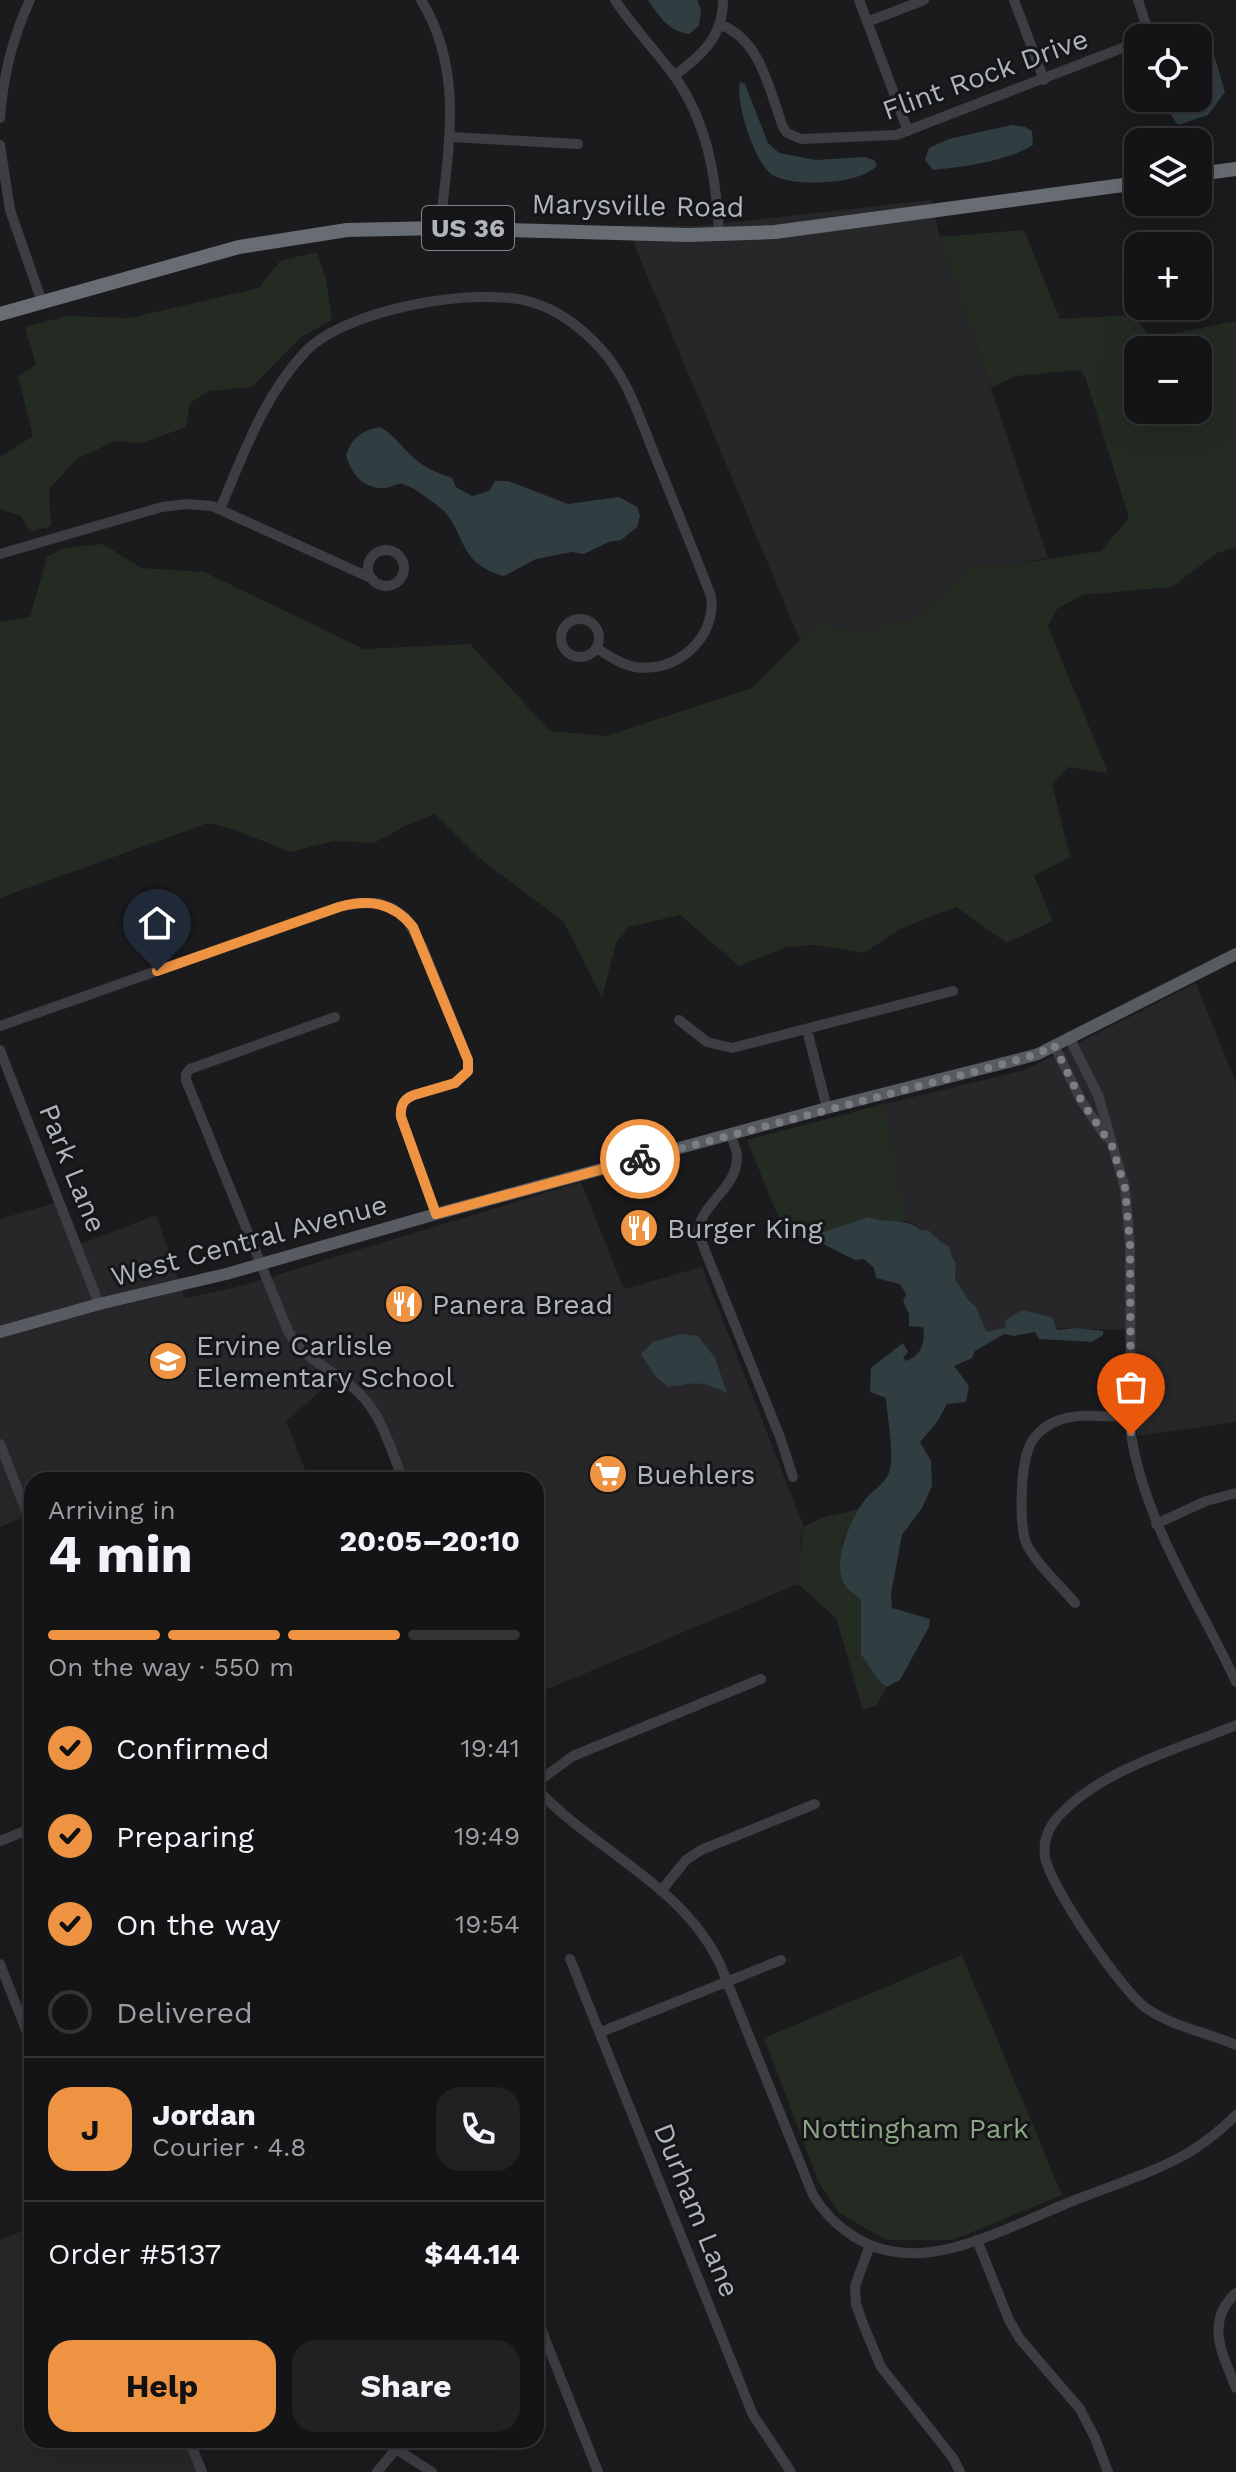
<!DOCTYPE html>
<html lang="en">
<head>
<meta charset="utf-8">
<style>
	:root { --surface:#141416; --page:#212123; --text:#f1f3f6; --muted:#9d9ea1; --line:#333335; --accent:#ee9341 }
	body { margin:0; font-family:"Work Sans",sans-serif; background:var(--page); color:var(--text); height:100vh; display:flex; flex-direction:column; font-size:30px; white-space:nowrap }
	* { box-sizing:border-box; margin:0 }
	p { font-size:26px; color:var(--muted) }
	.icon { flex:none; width:44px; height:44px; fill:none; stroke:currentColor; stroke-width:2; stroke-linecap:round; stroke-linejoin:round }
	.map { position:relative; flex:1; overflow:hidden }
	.side { position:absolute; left:24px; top:1472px; width:520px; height:976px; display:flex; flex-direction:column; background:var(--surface); border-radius:24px; box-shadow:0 8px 32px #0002,0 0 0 2px var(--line) }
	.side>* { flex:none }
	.fabs { position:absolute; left:1124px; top:24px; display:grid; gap:16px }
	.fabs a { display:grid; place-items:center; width:88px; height:88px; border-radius:16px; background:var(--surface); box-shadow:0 8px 32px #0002,0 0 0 2px var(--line); font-size:40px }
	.pin { position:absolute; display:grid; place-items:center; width:68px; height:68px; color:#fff; margin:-82px -34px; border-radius:50% 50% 50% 0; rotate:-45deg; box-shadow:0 0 8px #0007 }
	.pin .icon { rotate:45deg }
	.courier { position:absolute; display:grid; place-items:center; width:80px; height:80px; margin:-40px; border:6px solid #ee9341; border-radius:50%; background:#fff; color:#222; box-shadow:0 2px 10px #0007 }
	.overview em { font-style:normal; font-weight:700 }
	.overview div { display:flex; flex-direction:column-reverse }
	.overview { display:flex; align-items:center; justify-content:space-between; height:136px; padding:0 24px }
	h1 { font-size:52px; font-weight:700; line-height:60px }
	.bar { display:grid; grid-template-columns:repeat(4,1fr); gap:12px 8px; align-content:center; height:96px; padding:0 24px }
	.bar i { height:10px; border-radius:6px; background:var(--line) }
	.bar .active { background:var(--accent) }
	.bar p { grid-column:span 4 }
	.line { display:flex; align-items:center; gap:20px; padding:0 24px; border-top:2px solid var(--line) }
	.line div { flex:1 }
	.round { display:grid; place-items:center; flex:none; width:84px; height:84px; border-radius:24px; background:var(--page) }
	ol { padding:0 24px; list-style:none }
	li { display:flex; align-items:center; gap:24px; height:88px }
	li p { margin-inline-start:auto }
	li .icon { padding:8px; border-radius:50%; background:var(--accent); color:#111; stroke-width:4 }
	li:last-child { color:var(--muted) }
	li i { width:44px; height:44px; border:4px solid var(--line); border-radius:50% }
	.action { display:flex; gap:16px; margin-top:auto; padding:16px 24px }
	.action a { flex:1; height:92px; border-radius:24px; background:var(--accent); color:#111; font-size:32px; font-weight:700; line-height:92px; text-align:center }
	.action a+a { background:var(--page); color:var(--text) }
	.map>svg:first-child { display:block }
	.built { fill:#27272a }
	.green { fill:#232b22; fill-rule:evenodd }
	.water { fill:#303d41 }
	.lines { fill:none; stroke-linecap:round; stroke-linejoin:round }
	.minor { stroke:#3c3e42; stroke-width:10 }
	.major { stroke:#585b61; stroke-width:12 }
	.highway { stroke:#686d73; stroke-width:14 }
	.done { stroke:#7b7f84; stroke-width:8; stroke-dasharray:0 14.4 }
	.route { stroke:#ee9341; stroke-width:10 }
	.labels { text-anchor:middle; stroke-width:6; stroke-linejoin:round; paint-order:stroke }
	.shield { fill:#161618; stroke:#80858b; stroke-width:2 }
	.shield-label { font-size:26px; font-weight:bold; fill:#aeb5bc }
	.street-label { font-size:28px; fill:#aeb5bc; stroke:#161618 }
	.poi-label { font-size:28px; fill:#aeb5bc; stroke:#161618; text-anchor:start }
	.park-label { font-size:28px; fill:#8aa685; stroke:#161618 }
</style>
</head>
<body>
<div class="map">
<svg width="1236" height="2472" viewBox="0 0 1236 2472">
	<rect width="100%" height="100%" fill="#1b1b1d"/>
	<path class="built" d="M931 200 940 237 1048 558 1009 565 973 566 932 605 912 619 863 632 819 625 800 640 626 225 699 226Z
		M1196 983 1236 1083V1422L1137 1436 1135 1330 1006 1327 987 1333 975 1306 970 1302 955 1279 956 1264 950 1252 942 1243 920 1230 916 1225 906 1221 884 1104 1025 1070Z
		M581 1182 624 1289 702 1267 804 1527 800 1542 804 1569 798 1584 536 1694V1480H399L375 1421 360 1399 333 1380 286 1421 309 1480H32V1514L0 1527V1219L55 1203 73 1247 156 1215 185 1298 234 1288Z
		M32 2227V2440H186L199 2472H0V2240Z"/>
	<path class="green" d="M1024 230 1060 319 1133 315 1151 338 1236 321V547L1217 553 1172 587 1083 595 1057 609 1048 626 1108 773 1068 767 1052 784 1070 857 1034 876 1053 921 1007 943 956 907 900 929 864 953 814 945 787 947 739 966 680 915 629 927 616 943 602 998 564 922 478 857 435 814 407 825 374 843 334 841 290 852 230 828 208 823 0 898V622L30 617 47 557 64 548 103 544 141 568 204 572 364 649 470 644 550 731 606 736 752 688 800 640 819 625 863 632 912 619 932 605 973 566 1009 565 1101 551 1129 518 1085 376 1079 370 1015 376 991 388 940 237ZM1198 350V410H1138V350Z
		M317 252 326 279 332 320 300 338 252 387 209 391 190 403 186 427 142 443 115 441 77 459 49 489 51 526 30 532 21 516 0 509V457L33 436 18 376 36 365 25 327 67 316 130 318 259 288 280 261Z
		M884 1104 906 1221 892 1224 877 1220 821 1239 823 1244 784 1231 747 1140Z
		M859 1509 842 1543 845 1586 861 1599V1655C871 1666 875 1681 887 1687L876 1706 863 1710 836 1618 798 1584C807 1562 798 1549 804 1527L821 1518Z
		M962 1955 1062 2195 953 2240H886L839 2213 819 2183 764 2038Z"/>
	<path class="water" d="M648 0H697L701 10 699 26 689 34C668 31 659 16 648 0Z
		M1198 46H1203L1214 55 1225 92 1208 115 1178 125 1171 115 1169 98H1198Z
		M740 82 745 84 768 143 779 153 816 160 864 157 874 160 877 165C862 185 790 188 771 174 754 161 735 101 740 82Z
		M1012 125 1025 127 1032 131 1033 145C1004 162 967 166 933 170L925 160 929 148 949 139Z
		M380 427C396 436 400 446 413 457 424 468 438 473 452 478L456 487 472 496 489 491 495 481H508L568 504 619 497 637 507 640 516 637 527 621 540 609 542 584 554 572 552 536 559 504 576C452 562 468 525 434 503 425 497 413 486 402 484 396 483 391 488 385 488 363 489 351 474 346 455 353 437 361 431 380 427Z
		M869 1217C886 1224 911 1218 920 1230H928L942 1243 950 1247V1252L956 1264 955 1279 970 1302 975 1306 987 1332 1006 1327 1005 1321 1022 1310 1052 1317 1057 1330 1077 1328 1103 1331V1335L1092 1342 1039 1339 1035 1332 1014 1336 1004 1334 975 1351 972 1358 954 1366 969 1386 966 1402 947 1404 937 1422 920 1442 931 1461 932 1486 922 1508 902 1535 891 1594 892 1608 930 1619 929 1627 900 1680 887 1687C875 1681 871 1666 861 1655V1600C857 1596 851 1592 847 1588 829 1567 850 1520 864 1501 871 1491 884 1485 889 1473 895 1455 887 1417 886 1398L870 1392 871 1368 903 1343 908 1352 903 1358 906 1361C921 1357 926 1341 923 1327L909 1326V1314L903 1301 906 1294 900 1284 876 1278 874 1268 864 1259 855 1260 823 1244 821 1239 823 1232Z
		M681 1334 698 1336 715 1358 727 1393C699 1380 698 1383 668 1387L655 1376 641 1354 653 1342Z"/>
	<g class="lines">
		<path class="minor" d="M421 0C465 71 448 150 440 228
			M615 0C632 26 654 49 673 74 708 123 716 176 719 234
			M859 0 908 131
			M1014 0 1044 80
			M1138 0 1146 25 1141 38
			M867 22 924 0
			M721 25C761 40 769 90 783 127L787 133 801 139 896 135 1138 42
			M674 76C702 55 723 37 723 0
			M0 118C3 77 12 38 30 0
			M450 137 578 144
			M0 145 10 210 42 302
			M220 509C244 453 264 395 306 351 347 309 476 286 531 302 557 309 582 328 600 348 628 378 640 419 655 456 674 503 693 549 711 596 717 637 677 674 635 667 621 665 608 655 596 648
			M368 568a18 18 0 1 1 36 0a18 18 0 1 1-36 0Z
			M0 554 162 507 187 504 212 506 373 579
			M561 638a19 19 0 1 1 38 0a19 19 0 1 1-38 0Z
			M335 1017 190 1069 186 1074V1080L288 1331C308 1366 333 1367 358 1392 382 1415 391 1450 403 1480
			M679 1020 707 1042 732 1048 953 991
			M0 1026 339 907 356 903H378L394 909 405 917 423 948 468 1060V1071L455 1083 414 1095C403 1099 400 1106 401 1117L436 1214
			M807 1030 827 1108
			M1069 1037 1098 1095 1125 1188 1130 1244 1131 1435C1146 1526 1198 1600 1236 1682
			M1054 1045 1082 1102 1106 1137
			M0 1050 99 1304
			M730 1134C733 1142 738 1151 737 1159 736 1189 700 1204 698 1233L780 1437 793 1477
			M0 1444 32 1526
			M1156 1524 1206 1501 1236 1493
			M1075 1603C1060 1585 1040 1568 1028 1547 1018 1529 1021 1470 1028 1450 1032 1437 1044 1426 1057 1421 1079 1412 1107 1417 1130 1417
			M1236 1725C1179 1749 1099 1770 1058 1817 1048 1828 1043 1842 1045 1857 1050 1886 1121 1990 1146 2008 1173 2027 1206 2032 1236 2045
			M536 1783 573 1756 761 1679
			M536 1788C594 1851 682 1884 720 1964L813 2195C833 2228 868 2252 908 2253 959 2256 1027 2219 1075 2200 1113 2185 1153 2173 1188 2153 1206 2142 1222 2129 1236 2115
			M0 1841 32 1828
			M661 1891 686 1860 701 1850 815 1804
			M570 1959 753 2415 791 2472
			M0 1964 32 2045
			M601 2032 781 1960
			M977 2240 1009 2320 1020 2339 1080 2409 1095 2438 1108 2472
			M870 2245 855 2286 856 2304 863 2324 881 2367 953 2458 960 2472
			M1236 2293C1204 2322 1223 2355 1236 2388
			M536 2316 598 2472
			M189 2440 202 2472
			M396 2449 432 2472
			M377 2472 396 2449"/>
		<path class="major" d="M0 1332 99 1304 226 1274 436 1214 827 1108 1020 1059 1038 1054 1236 954"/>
		<path class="highway" d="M1198 174 1236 169
			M0 314 239 247 347 230 440 228 688 235 775 232 1138 183"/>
	</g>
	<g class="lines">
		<path class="done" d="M640 1159 996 1066 1038 1054 1054 1045 1082 1102 1112 1146 1125 1188 1130 1244 1131 1435"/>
		<path class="route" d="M157 971 339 907C369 899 393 902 413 927L468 1060V1071L455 1083 414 1095C403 1099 400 1106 401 1117L436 1214 640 1159"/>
	</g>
	<defs>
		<symbol id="restaurant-disc" viewBox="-11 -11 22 22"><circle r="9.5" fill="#ee9341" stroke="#161618"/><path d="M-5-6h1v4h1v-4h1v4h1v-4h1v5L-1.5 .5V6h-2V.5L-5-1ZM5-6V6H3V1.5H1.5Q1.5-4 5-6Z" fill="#fff"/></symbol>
		<symbol id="school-disc" viewBox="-11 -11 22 22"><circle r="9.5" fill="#ee9341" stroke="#161618"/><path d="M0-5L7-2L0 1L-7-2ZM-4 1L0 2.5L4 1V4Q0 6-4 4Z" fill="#fff"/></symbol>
		<symbol id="supermarket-disc" viewBox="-11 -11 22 22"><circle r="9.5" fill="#ee9341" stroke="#161618"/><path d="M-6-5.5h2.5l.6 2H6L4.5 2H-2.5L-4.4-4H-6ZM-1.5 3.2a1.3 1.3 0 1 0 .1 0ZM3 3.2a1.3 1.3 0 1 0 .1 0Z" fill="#fff"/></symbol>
	</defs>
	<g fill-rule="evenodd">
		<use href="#restaurant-disc" x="617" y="1206" width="44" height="44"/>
		<use href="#restaurant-disc" x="382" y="1282" width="44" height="44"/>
		<use href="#school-disc" x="146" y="1339" width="44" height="44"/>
		<use href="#supermarket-disc" x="586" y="1452" width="44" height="44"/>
	</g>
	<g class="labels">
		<rect class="shield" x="422" y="206" width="92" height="44" rx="6"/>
		<g class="shield-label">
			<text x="468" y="237">US 36</text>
		</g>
		<g class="street-label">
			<text transform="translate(985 74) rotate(-20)" y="10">Flint Rock Drive</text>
			<text transform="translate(638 205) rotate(1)" y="10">Marysville Road</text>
			<text transform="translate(73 1168) rotate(68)" y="10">Park Lane</text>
			<text transform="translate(249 1240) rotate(-15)" y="10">West Central Avenue</text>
			<text transform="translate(697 2210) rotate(68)" y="10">Durham Lane</text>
		</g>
		<g class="poi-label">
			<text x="667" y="1238">Burger King</text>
			<text x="432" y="1314">Panera Bread</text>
			<text x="196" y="1355">Ervine Carlisle<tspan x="196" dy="32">Elementary School</tspan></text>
			<text x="636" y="1484">Buehlers</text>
		</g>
		<g class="park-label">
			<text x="915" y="2138">Nottingham Park</text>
		</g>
	</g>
</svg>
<div class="fabs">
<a><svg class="icon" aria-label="locate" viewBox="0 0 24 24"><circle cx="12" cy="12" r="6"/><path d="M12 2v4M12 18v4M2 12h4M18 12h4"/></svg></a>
<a><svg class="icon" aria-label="layers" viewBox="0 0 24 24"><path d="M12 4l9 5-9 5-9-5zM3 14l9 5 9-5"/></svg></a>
<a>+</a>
<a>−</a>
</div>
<div class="pin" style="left:1131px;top:1435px;background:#ea580c"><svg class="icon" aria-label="bag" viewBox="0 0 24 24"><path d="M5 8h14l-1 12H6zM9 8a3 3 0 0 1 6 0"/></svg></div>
<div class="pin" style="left:157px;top:971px;background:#1f2937"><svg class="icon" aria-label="home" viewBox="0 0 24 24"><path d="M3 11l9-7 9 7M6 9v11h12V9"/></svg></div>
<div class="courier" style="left:640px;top:1159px"><svg class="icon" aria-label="bike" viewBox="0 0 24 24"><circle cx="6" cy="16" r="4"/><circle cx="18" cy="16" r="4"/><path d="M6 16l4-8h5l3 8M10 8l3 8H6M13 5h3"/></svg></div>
<section class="side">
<div class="overview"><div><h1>4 min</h1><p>Arriving in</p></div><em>20:05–20:10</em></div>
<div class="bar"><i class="active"></i><i class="active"></i><i class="active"></i><i></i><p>On the way · 550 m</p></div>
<ol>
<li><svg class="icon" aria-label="check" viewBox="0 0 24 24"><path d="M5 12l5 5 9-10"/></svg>Confirmed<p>19:41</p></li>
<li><svg class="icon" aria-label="check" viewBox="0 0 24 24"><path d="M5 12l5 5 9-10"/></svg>Preparing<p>19:49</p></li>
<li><svg class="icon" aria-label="check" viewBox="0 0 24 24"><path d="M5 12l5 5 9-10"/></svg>On the way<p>19:54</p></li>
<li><i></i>Delivered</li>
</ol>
<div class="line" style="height:144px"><b class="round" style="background:var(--accent);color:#111">J</b><div><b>Jordan</b><p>Courier · 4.8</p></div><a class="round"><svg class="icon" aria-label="phone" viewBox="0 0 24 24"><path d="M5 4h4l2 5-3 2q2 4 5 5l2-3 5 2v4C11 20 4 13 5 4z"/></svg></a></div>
<div class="line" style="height:104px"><div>Order #5137</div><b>$44.14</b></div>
<div class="action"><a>Help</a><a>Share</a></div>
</section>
</div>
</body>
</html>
